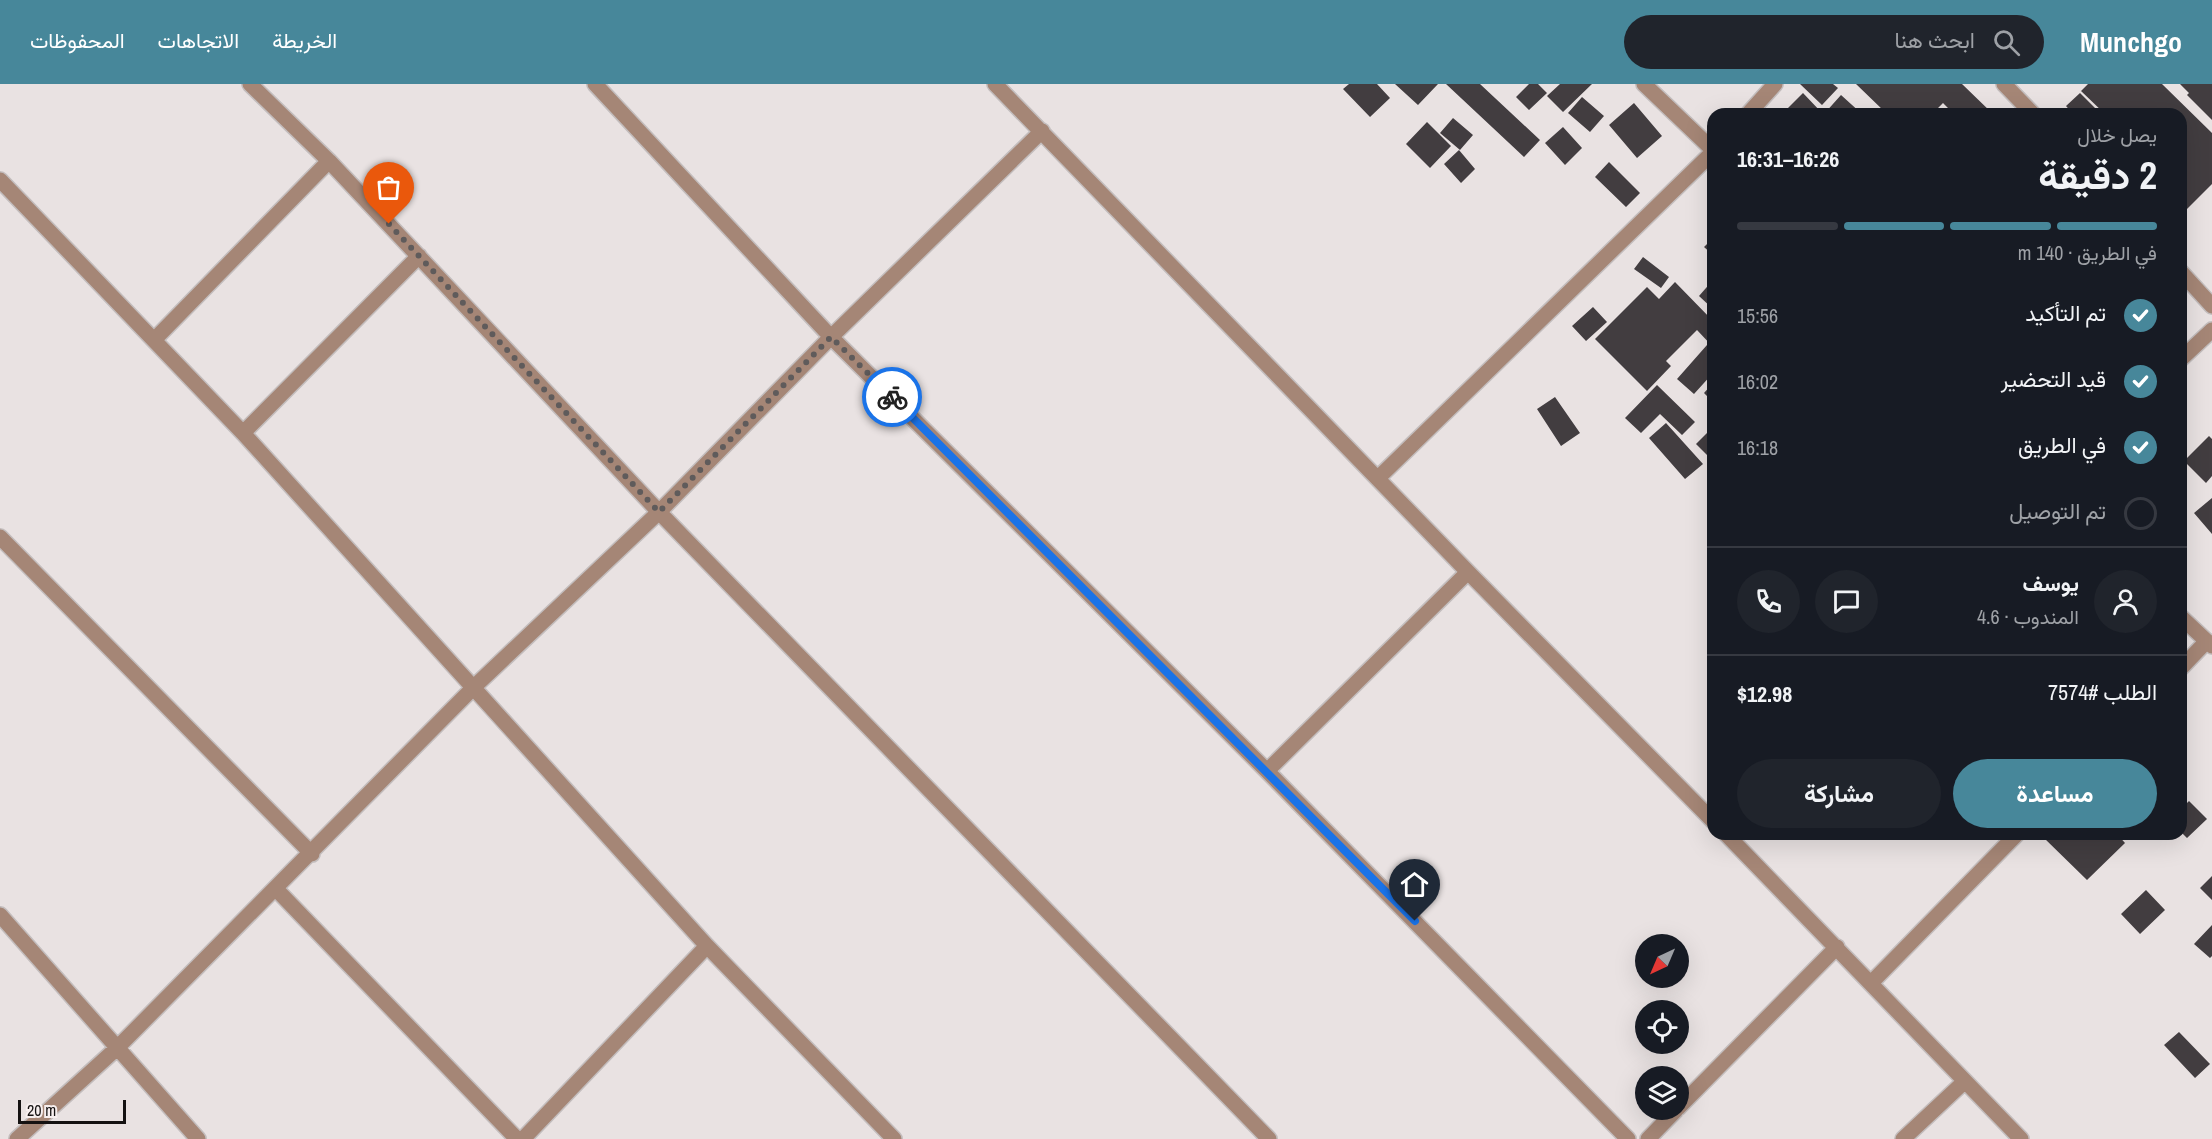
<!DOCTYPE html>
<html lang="ar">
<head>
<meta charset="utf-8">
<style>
	:root { --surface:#171b24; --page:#20242c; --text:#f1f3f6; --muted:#9ea1a6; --line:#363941; --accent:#47879a }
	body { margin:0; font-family:"Archivo Narrow",Vazirmatn,sans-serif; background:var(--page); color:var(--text); direction:rtl; height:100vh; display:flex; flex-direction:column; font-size:22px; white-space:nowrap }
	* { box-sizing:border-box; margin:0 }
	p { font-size:20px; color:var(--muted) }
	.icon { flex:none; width:33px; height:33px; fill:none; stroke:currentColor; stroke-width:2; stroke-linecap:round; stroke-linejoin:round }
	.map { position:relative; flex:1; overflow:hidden; direction:ltr }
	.sheet { position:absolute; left:1707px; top:24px; width:480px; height:732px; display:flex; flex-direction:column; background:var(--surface); border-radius:18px; box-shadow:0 6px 24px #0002; direction:rtl }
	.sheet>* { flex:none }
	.needle { width:39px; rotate:224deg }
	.controls { position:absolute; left:1635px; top:850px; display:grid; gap:12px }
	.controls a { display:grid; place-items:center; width:54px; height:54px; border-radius:50%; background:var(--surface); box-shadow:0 6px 24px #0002; font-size:30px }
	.scale { position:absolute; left:18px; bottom:15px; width:108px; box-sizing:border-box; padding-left:6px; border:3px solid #151212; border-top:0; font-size:16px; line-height:21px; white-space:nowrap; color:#151212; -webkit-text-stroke:4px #f7efef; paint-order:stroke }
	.pin { position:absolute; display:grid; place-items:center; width:51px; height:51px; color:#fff; margin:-62px -26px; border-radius:50% 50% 50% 0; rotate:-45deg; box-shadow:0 0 6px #0007 }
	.pin .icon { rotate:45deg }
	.courier { position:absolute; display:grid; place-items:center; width:60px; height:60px; margin:-30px; border:4px solid #1a73e8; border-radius:50%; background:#fff; color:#222; box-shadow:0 2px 8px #0007 }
	.head em { font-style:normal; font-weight:700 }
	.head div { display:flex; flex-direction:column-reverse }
	.head { display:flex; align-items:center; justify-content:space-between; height:102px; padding:0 30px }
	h1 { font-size:39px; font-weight:700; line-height:45px }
	.bar { display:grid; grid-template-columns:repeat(4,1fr); gap:9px 6px; align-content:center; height:72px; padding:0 30px }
	.bar i { height:8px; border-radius:4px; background:var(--line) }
	.bar .selected { background:var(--accent) }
	.bar p { grid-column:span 4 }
	.line { display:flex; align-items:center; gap:15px; padding:0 30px; border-top:2px solid var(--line) }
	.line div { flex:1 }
	.round { display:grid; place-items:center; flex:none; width:63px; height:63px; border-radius:32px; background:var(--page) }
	ol { padding:0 30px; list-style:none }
	li { display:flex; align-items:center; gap:18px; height:66px }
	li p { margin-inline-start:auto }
	li .icon { padding:6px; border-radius:50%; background:var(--accent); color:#fff; stroke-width:4 }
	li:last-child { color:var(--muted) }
	li i { width:33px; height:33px; border:3px solid var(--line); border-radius:50% }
	.action { display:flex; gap:12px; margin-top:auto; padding:12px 30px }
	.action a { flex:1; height:69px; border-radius:36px; background:var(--accent); color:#fff; font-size:24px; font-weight:700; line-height:69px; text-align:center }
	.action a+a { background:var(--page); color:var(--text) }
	header { display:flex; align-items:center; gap:36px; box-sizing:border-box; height:84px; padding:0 30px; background:var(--accent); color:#fff }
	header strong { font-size:28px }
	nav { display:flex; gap:33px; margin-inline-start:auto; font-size:21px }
	.search { width:420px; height:54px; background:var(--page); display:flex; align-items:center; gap:15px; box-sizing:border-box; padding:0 21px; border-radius:33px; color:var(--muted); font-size:22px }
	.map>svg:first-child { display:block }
	.building { fill:#423d40 }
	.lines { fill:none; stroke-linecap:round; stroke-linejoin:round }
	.minor-casing { stroke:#c3bdbd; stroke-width:18 }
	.minor { stroke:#a58676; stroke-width:15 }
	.done { stroke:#5f5b5b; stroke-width:6; stroke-dasharray:0 10.8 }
	.route { stroke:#1a73e8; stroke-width:8 }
</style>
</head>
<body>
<header>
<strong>Munchgo</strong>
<div class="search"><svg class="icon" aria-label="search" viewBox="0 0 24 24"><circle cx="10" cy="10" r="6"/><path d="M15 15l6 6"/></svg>ابحث هنا</div>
<nav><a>الخريطة</a><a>الاتجاهات</a><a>المحفوظات</a></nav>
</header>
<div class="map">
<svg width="2212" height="1055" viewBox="0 0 2212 1055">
	<rect width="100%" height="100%" fill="#e9e2e2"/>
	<path class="building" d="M1349 0H1377L1390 14 1370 33 1343 5Z
		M1395 0H1438L1418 21Z
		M1446 0H1480L1540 56 1524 73Z
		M1529 0H1538L1547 9 1529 26 1516 13Z
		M1560 0H1592L1563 28 1547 12Z
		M1800 0H1833L1838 4 1822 21Z
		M1856 0H1962L1993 30H1954L1943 19 1932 30H1883L1885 28Z
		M2088 0H2162L2212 49V100L2184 128 2181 125V30H2125L2118 24 2113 30H2105L2081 7Z
		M2180 0H2212V36L2187 11 2189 9Z
		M1803 9 1822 29 1782 30Z
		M2080 9 2099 28 2097 30H2073L2066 22Z
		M1841 11 1862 30H1824Z
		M1582 13 1604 32 1590 48 1568 29Z
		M1634 19 1662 52 1637 74 1609 41Z
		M1453 34 1473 51 1460 66 1440 49Z
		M1427 38 1451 62 1430 84 1406 60Z
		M1563 43 1582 64 1565 81 1545 59Z
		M1459 66 1475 85 1461 99 1444 80Z
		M1609 78 1640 109 1626 123 1595 93Z
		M1713 154V171L1704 163Z
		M1643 173 1669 193 1661 204 1634 185Z
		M1713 196V225L1699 212Z
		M1675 198 1713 237V263L1697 246 1666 277 1671 282 1647 307 1595 255 1647 203 1659 215Z
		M1593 223 1607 238 1586 257 1572 242Z
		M1707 261 1713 266V289L1694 310 1677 295Z
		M1713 299V318L1704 309Z
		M1657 301 1695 338 1682 351 1660 330 1641 349 1625 334Z
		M1555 313 1580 349 1561 362 1537 325Z
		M1666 339 1703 380 1685 395 1649 354Z
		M1713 343V377L1696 360Z
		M2209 352 2212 355V392L2206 399 2184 377Z
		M2212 414V450L2194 429Z
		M2189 717 2207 735 2187 754 2181 748V725Z
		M2048 750H2117L2125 759 2087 796 2044 754Z
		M2212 792V816L2200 804Z
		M2146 806 2165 826 2140 850 2121 830Z
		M2212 841V872L2210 874 2194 860Z
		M2179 948 2210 980 2195 994 2164 961Z"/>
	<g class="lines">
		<defs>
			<path id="minor" d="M250 0 329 77 659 428 1269 1055
				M595 0 831 253 1267 687 1628 1055
				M995 0 1468 488 1713 737
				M1644 0 1713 66
				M2004 0 2033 30
				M1748 30 1775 0
				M0 96 243 349 707 862 894 1055
				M2181 188 2212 222
				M154 256 329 77
				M2181 275 2212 246
				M243 349 419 172
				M1378 394 1713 68
				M0 453 312 770
				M2181 533 2212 562
				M2181 584 2207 557
				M1267 687 1468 488
				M1726 750 2021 1055
				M276 805 517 1055
				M0 831 198 1055
				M1871 899 2017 750
				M1678 1024 1837 863
				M17 1055 117 964 475 602 659 428 831 253 1042 47
				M523 1055 707 862
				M1648 1055 1676 1026
				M1903 1055 1964 998"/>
		</defs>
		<use href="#minor" class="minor-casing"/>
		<use href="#minor" class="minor"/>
	</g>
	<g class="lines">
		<path class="done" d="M389 140 659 428 831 253 892 313"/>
		<path class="route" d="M892 313 1415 837"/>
	</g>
</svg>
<div class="controls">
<a><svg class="needle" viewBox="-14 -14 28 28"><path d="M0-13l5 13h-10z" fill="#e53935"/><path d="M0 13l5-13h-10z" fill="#9ea1a6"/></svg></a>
<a><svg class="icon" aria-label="locate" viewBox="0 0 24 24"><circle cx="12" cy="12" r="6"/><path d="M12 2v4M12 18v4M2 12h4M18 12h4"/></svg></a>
<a><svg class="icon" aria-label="layers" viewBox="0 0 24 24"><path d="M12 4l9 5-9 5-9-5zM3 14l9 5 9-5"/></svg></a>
</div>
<div class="scale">20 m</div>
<div class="pin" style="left:389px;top:140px;background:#ea580c"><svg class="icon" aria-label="bag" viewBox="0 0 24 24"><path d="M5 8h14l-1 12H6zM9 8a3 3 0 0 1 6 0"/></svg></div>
<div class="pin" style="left:1415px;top:837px;background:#1f2937"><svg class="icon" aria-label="home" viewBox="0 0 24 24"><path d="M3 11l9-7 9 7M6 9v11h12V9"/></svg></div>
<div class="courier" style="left:892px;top:313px"><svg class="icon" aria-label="bike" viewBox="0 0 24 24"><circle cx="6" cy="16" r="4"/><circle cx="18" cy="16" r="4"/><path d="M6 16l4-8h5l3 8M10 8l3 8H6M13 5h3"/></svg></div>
<section class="sheet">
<div class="head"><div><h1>2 دقيقة</h1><p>يصل خلال</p></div><em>16:26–16:31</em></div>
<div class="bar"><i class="selected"></i><i class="selected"></i><i class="selected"></i><i></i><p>في الطريق · 140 m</p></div>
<ol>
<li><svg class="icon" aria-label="check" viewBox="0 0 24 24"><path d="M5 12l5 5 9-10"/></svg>تم التأكيد<p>15:56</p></li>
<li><svg class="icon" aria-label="check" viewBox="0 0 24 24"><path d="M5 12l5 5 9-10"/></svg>قيد التحضير<p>16:02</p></li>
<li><svg class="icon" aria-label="check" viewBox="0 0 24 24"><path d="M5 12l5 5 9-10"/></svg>في الطريق<p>16:18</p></li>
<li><i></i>تم التوصيل</li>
</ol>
<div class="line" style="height:108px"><a class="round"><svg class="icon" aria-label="person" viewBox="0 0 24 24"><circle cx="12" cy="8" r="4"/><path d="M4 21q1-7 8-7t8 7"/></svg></a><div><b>يوسف</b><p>المندوب · 4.6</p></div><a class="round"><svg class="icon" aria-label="chat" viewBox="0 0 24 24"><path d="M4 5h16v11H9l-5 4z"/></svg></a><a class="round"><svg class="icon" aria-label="phone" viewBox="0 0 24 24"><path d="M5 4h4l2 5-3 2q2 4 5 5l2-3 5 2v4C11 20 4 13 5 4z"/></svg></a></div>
<div class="line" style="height:78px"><div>الطلب #7574</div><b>$12.98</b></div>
<div class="action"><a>مساعدة</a><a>مشاركة</a></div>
</section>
</div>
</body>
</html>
